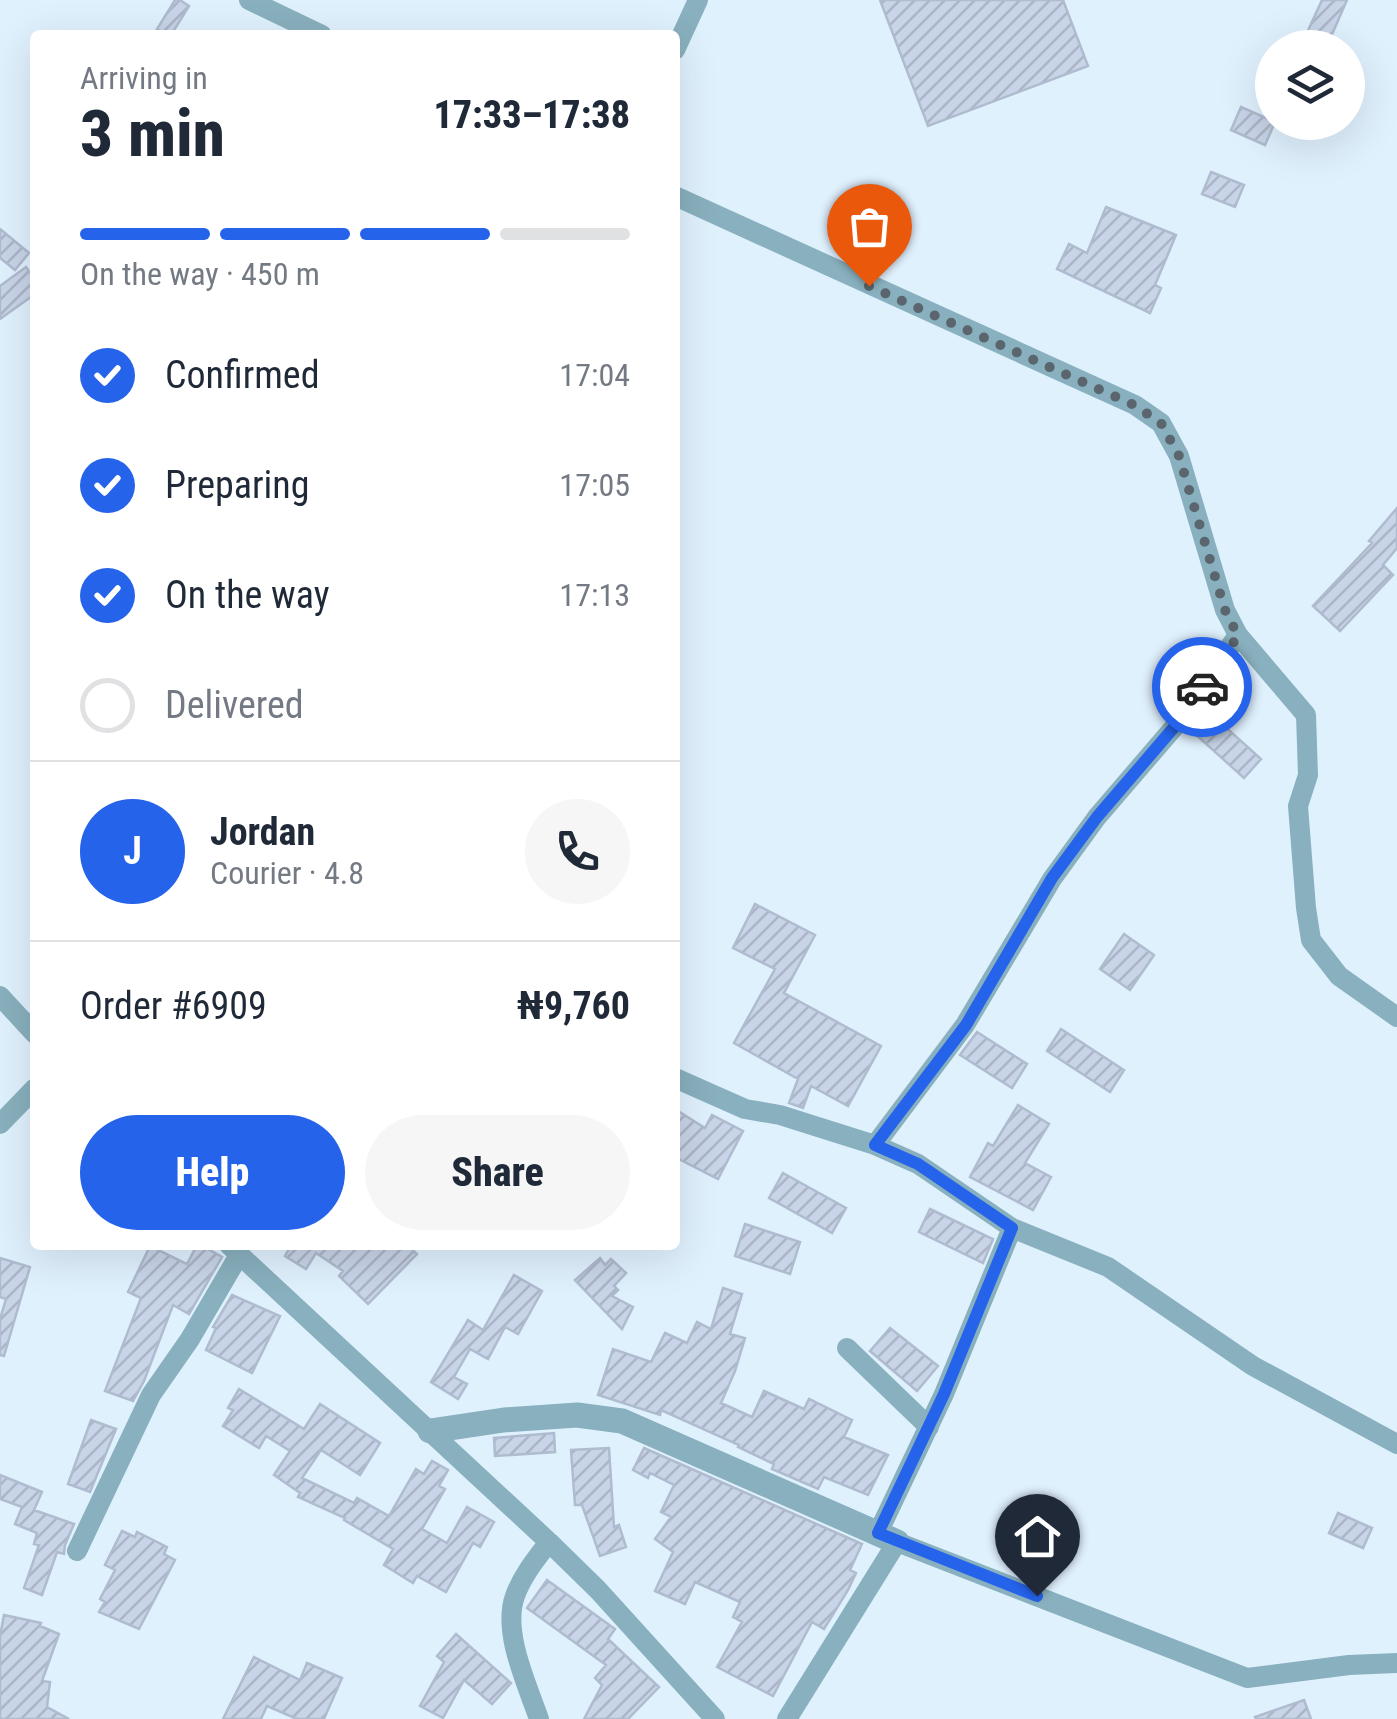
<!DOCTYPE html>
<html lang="en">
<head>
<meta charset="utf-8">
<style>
	:root { --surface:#fff; --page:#f6f6f7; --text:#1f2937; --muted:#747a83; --line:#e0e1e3; --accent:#2563eb }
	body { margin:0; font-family:"Roboto Condensed",sans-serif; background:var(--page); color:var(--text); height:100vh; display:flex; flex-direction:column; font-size:38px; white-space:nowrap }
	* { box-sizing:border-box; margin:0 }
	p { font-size:32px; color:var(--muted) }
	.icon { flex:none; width:55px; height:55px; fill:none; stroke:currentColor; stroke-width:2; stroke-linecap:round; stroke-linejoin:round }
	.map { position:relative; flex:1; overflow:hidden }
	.drawer { position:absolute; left:30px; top:30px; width:650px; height:1220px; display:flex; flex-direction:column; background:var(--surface); border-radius:10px; box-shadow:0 10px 40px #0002 }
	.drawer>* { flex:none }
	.controls { position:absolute; left:1255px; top:30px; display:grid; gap:20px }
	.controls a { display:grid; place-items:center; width:110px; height:110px; border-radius:50%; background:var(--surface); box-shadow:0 10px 40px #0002; font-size:50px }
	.pin { position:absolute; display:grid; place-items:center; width:85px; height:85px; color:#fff; margin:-102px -42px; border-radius:50% 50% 50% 0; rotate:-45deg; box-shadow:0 0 10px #0007 }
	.pin .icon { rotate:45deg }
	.courier { position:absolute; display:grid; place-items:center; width:100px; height:100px; margin:-50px; border:8px solid #2563eb; border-radius:50%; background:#fff; color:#222; box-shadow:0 2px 12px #0007 }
	.head em { font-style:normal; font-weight:800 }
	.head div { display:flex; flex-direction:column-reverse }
	.head { display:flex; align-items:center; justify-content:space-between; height:170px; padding:0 50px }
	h1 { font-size:65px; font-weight:800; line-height:75px }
	.bar { display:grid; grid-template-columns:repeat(4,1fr); gap:15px 10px; align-content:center; height:120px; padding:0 50px }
	.bar i { height:12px; border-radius:8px; background:var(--line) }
	.bar .on { background:var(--accent) }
	.bar p { grid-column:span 4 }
	.line { display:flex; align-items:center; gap:25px; padding:0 50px; border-top:2px solid var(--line) }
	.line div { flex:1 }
	.round { display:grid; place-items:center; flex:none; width:105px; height:105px; border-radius:52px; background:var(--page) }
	ol { padding:0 50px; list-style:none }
	li { display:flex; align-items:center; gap:30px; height:110px }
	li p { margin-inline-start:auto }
	li .icon { padding:10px; border-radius:50%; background:var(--accent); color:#fff; stroke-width:4 }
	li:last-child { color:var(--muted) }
	li i { width:55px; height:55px; border:5px solid var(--line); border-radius:50% }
	.cta { display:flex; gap:20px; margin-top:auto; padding:20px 50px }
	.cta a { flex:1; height:115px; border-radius:60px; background:var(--accent); color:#fff; font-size:40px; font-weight:800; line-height:115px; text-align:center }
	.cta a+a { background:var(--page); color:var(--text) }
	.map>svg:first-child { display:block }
	.building { fill:url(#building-hatch); stroke:#afbbcf; stroke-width:2.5 }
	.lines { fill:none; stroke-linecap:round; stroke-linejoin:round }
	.minor { stroke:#89b0be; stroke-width:20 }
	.tertiary { stroke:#89b0be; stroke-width:25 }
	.done { stroke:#5a656d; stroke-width:10; stroke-dasharray:0 18 }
	.route { stroke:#2563eb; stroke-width:12 }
</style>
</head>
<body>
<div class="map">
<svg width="1397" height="1719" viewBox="0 0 1397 1719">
	<defs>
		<pattern id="building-hatch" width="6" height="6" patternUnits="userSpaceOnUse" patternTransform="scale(2.5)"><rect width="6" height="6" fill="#c8d4e8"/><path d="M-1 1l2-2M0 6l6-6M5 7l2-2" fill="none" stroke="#abb5c7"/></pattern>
	</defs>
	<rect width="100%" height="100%" fill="#e0f1fe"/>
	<path class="building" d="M175 0H180L189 6 171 35H167L157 29Z
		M880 0H1063L1088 66 928 126Z
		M1322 0H1347L1326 48H1300Z
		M1241 107 1275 122 1265 145 1231 130Z
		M1211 172 1244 185 1235 207 1202 194Z
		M1106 207 1176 235 1155 285 1161 288 1150 313 1057 269 1069 244 1087 253Z
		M0 229 29 253 15 270 0 258Z
		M26 267 35 280V294L0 319V286Z
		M1397 508V548L1383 565 1393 575 1340 631 1313 606 1372 543 1369 541Z
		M1211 714 1261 759 1244 778 1194 733Z
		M755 904 815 935 784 993 881 1046 848 1106 811 1086 803 1108 789 1103 798 1079 734 1043 775 969 733 948Z
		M1124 934 1154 955 1130 990 1100 969Z
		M1061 1029 1124 1070 1110 1092 1047 1051Z
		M977 1032 1027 1064 1012 1088 960 1055Z
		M1018 1105 1049 1124 1025 1163 1051 1177 1033 1210 970 1177 988 1143 993 1146Z
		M675 1109 705 1128 712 1115 743 1131 718 1179 675 1157Z
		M783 1173 846 1208 832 1233 769 1198Z
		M930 1209 993 1239 983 1263 919 1232Z
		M745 1224 800 1242 790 1274 735 1256Z
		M197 1245H201L222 1257 189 1314 173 1305 144 1381 133 1401 105 1391 141 1298 128 1292 150 1246 187 1264Z
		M291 1245H407L417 1254 368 1304 339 1276 343 1271 316 1253 306 1269 285 1256Z
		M0 1258 30 1267 4 1356 0 1355V1319L6 1299 0 1297Z
		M600 1258 605 1265 611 1259 626 1273 614 1286 618 1290 612 1296 633 1307 622 1329 575 1280Z
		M514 1275 542 1291 518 1334 505 1327 488 1359 470 1349 454 1377 467 1384 458 1399 431 1382 468 1320 483 1330Z
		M723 1288 742 1294 730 1334 745 1338 735 1371 721 1403 752 1417 764 1391 804 1409 809 1399 852 1420 844 1437 888 1455 868 1495 824 1477 818 1489 772 1469 774 1464 738 1447 739 1445 661 1410 660 1415 598 1395 613 1349 651 1362 665 1333 687 1343 697 1322 711 1329Z
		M232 1295 280 1316 252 1373 206 1350 216 1328 213 1327Z
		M890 1328 938 1366 917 1391 870 1351Z
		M239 1389 304 1429 320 1404 380 1443 360 1475 321 1450 302 1478 354 1503 357 1498 389 1516 416 1469 424 1474 432 1461 448 1470 439 1486 445 1489 422 1529 447 1543 467 1507 494 1522 480 1547 473 1543 446 1592 417 1576 413 1583 384 1565 393 1549 344 1520 345 1518 298 1497 300 1493 274 1475 290 1451 266 1436 259 1448 223 1426 233 1410 228 1408Z
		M91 1420 116 1429 90 1492 68 1484Z
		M554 1433 555 1452 495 1456 494 1438Z
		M609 1448 614 1527 619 1525 626 1547 600 1556 582 1505H575L571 1450Z
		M644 1448 862 1544 850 1570 856 1573 848 1590 824 1629 812 1622 773 1696 717 1667 742 1622 733 1617 740 1602 695 1582 685 1604 655 1591 673 1552 655 1539 671 1517 661 1512 674 1485 650 1473 648 1478 633 1470Z
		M0 1475 42 1492 34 1510 74 1524 65 1545 64 1554 57 1552 42 1595 24 1588 39 1545 34 1544 37 1533 15 1524 22 1507 0 1499Z
		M1338 1513 1372 1528 1363 1548 1329 1533Z
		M122 1531 135 1537 137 1532 167 1547 164 1554 175 1560 139 1629 99 1612 105 1602 100 1599 115 1570 105 1565Z
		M547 1580 615 1629 608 1639 659 1687 628 1719H584L602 1685 595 1678 606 1665 527 1608Z
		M4 1615 41 1623 40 1626 59 1634 42 1681 50 1682 47 1707 69 1719H0V1636Z
		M456 1634 511 1683 492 1704 464 1680 443 1718 420 1706 444 1662 437 1656Z
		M254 1657 300 1680 307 1663 342 1678 324 1719H297L267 1706 261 1719H223Z
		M1304 1700 1311 1719H1256L1255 1717Z"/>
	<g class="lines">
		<path class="minor" d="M249 0 322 35
			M675 50 698 0
			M675 196 1135 405 1161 423 1179 456 1225 610 1238 635 1306 715 1308 775 1298 806 1306 908 1311 940 1339 976 1397 1017
			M0 996 35 1034
			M675 1078 745 1109 780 1115 875 1145 918 1164 1012 1228 1108 1267 1253 1366 1397 1444
			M0 1124 35 1088
			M875 1145 965 1025 1052 879 1097 817 1176 725 1238 635
			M229 1245 549 1542 598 1590 715 1719
			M847 1348 929 1427
			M878 1533 944 1394 1012 1228
			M77 1551 151 1395 190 1339 239 1255
			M539 1719C527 1684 502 1632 515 1596 522 1576 536 1559 549 1542
			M787 1719 897 1542 1247 1678 1349 1665 1397 1663"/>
		<path class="tertiary" d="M430 1431 504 1420 577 1415 622 1421 897 1542"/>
	</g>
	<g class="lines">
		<path class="done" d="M869 286 1134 405 1161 423 1179 456 1225 610 1238 636 1202 687"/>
		<path class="route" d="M1037 1596 878 1533 944 1394 1012 1228 918 1164 875 1145 966 1025 1052 878 1097 817 1176 725 1202 687"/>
	</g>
</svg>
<div class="controls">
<a><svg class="icon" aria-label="layers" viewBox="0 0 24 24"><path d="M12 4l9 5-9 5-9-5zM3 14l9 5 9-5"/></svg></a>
</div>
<div class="pin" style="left:869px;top:286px;background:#ea580c"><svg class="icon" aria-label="bag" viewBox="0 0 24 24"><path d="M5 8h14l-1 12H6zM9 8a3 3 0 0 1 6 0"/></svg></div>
<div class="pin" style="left:1037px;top:1596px;background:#1f2937"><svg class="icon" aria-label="home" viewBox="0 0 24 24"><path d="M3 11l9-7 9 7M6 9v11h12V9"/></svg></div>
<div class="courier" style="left:1202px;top:687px"><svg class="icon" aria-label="car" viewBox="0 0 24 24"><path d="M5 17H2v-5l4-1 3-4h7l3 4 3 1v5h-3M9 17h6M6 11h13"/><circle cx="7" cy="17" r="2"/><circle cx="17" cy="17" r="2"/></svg></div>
<section class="drawer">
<div class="head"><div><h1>3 min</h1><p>Arriving in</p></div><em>17:33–17:38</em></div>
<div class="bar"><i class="on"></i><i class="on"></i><i class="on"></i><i></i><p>On the way · 450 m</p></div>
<ol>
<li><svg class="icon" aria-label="check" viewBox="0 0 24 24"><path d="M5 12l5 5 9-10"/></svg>Confirmed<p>17:04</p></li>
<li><svg class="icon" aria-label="check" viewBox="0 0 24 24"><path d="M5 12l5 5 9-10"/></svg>Preparing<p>17:05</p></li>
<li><svg class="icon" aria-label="check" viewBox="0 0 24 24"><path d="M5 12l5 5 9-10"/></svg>On the way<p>17:13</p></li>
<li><i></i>Delivered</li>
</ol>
<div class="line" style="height:180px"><b class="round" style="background:var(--accent);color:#fff">J</b><div><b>Jordan</b><p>Courier · 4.8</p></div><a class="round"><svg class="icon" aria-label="phone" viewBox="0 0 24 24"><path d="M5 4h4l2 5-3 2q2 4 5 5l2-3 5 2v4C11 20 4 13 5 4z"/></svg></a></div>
<div class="line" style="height:130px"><div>Order #6909</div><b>₦9,760</b></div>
<div class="cta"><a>Help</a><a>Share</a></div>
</section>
</div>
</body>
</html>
